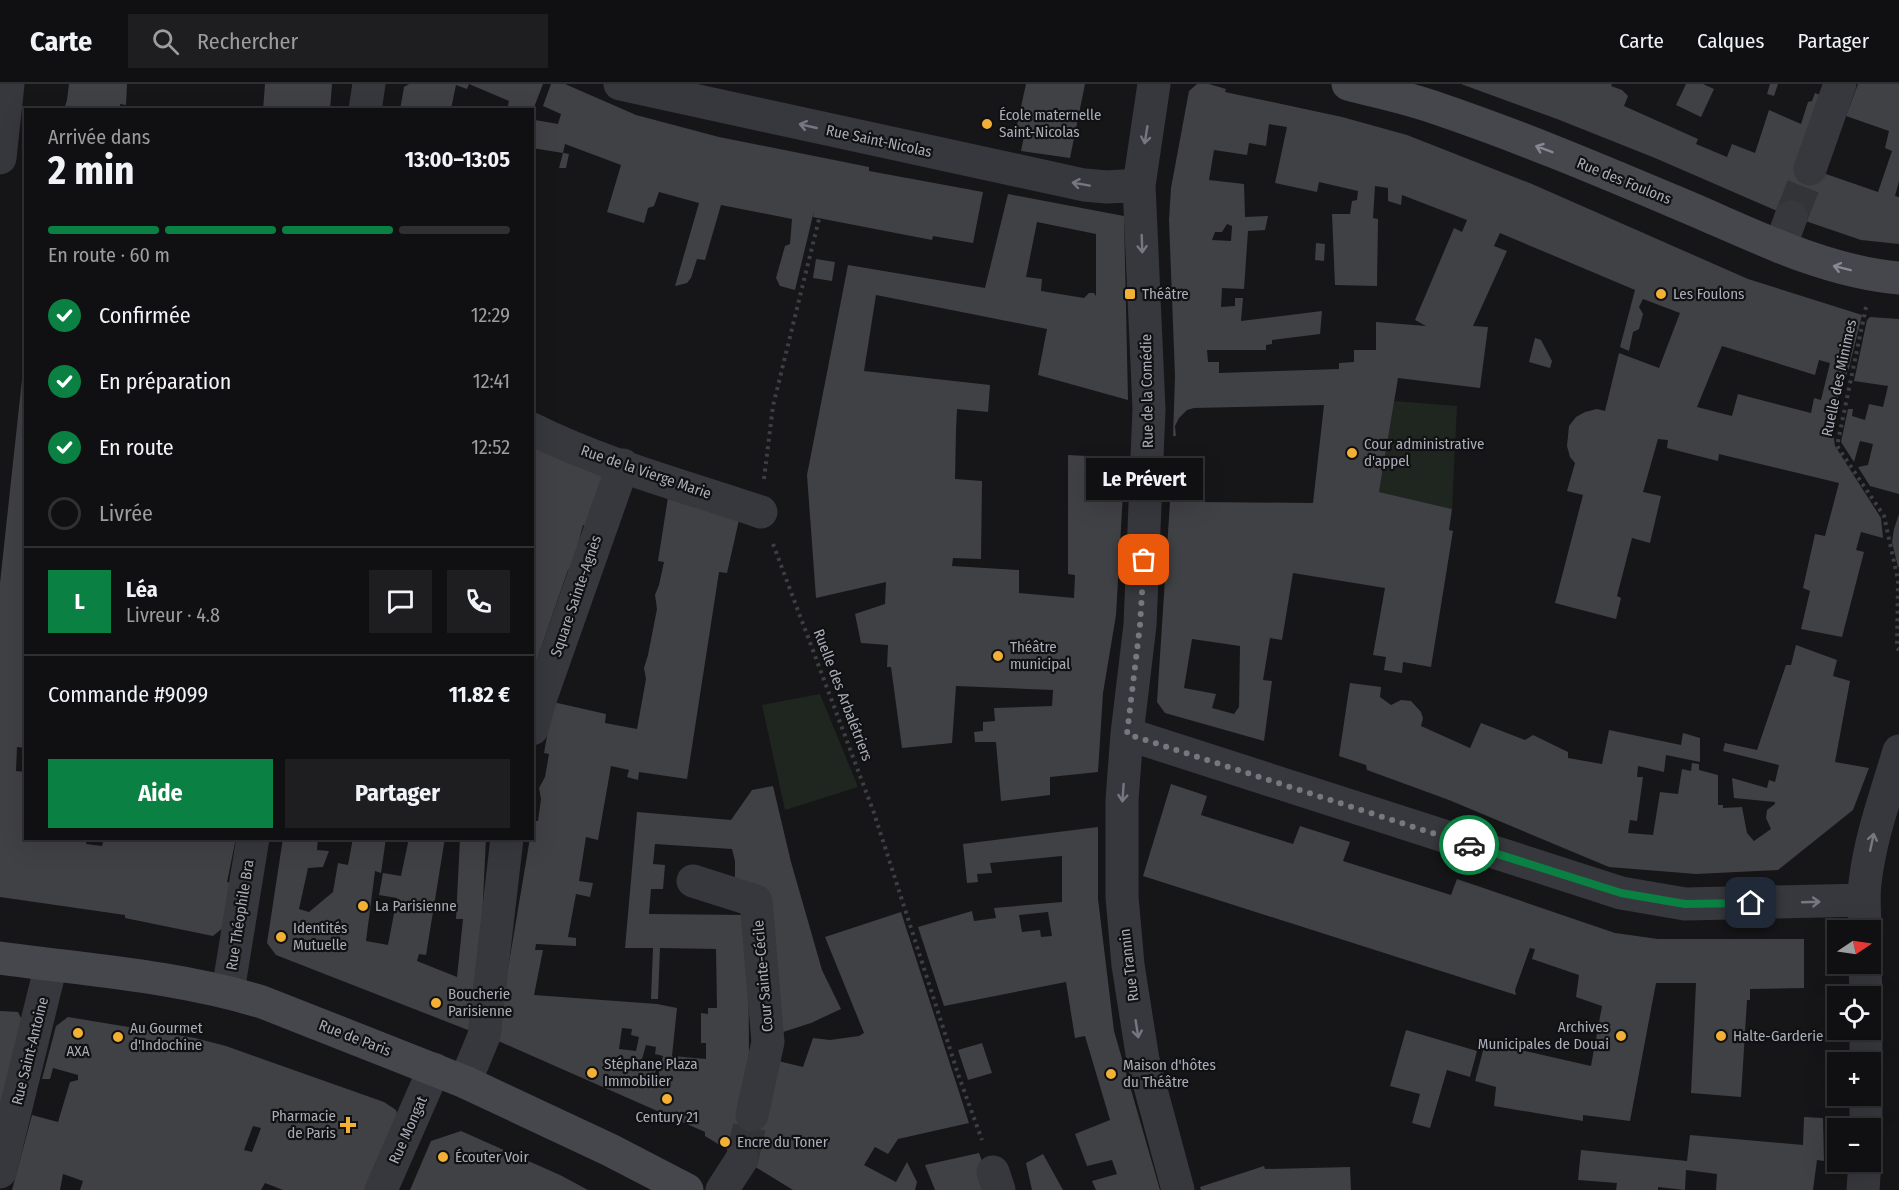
<!DOCTYPE html>
<html lang="fr">
<head>
<meta charset="utf-8">
<style>
	:root { --surface:#101012; --page:#1e1e20; --text:#f1f3f6; --muted:#9c9d9f; --line:#303032; --accent:#0b8043 }
	body { margin:0; font-family:"Fira Sans Condensed",sans-serif; background:var(--page); color:var(--text); height:100vh; display:flex; flex-direction:column; font-size:22px; white-space:nowrap }
	* { box-sizing:border-box; margin:0 }
	p { font-size:20px; color:var(--muted) }
	.icon { flex:none; width:33px; height:33px; fill:none; stroke:currentColor; stroke-width:2; stroke-linecap:round; stroke-linejoin:round }
	.map { position:relative; flex:1; overflow:hidden }
	.panel { position:absolute; left:24px; top:24px; width:510px; height:732px; display:flex; flex-direction:column; background:var(--surface); border-radius:0px; box-shadow:0 6px 24px #0002,0 0 0 2px var(--line) }
	.panel>* { flex:none }
	.needle { width:39px; rotate:77deg }
	.controls { position:absolute; left:1827px; top:836px; display:grid; gap:12px }
	.controls a { display:grid; place-items:center; width:54px; height:54px; border-radius:0px; background:var(--surface); box-shadow:0 6px 24px #0002,0 0 0 2px var(--line); font-size:30px }
	.pin { position:absolute; display:grid; place-items:center; width:51px; height:51px; color:#fff; margin:-26px; border-radius:12px; box-shadow:0 3px 9px #0006 }
	.courier { position:absolute; display:grid; place-items:center; width:60px; height:60px; margin:-30px; border:4px solid #0b8043; border-radius:50%; background:#fff; color:#222; box-shadow:0 2px 8px #0007 }
	.bubble { position:absolute; height:42px; border-radius:0px; background:var(--surface); box-shadow:0 6px 24px #0002,0 0 0 2px var(--line); font-size:20px; font-weight:700; line-height:42px; text-align:center }
	.headline em { font-style:normal; font-weight:700 }
	.headline div { display:flex; flex-direction:column-reverse }
	.headline { display:flex; align-items:center; justify-content:space-between; height:102px; padding:0 24px }
	h1 { font-size:39px; font-weight:700; line-height:45px }
	.bar { display:grid; grid-template-columns:repeat(4,1fr); gap:9px 6px; align-content:center; height:72px; padding:0 24px }
	.bar i { height:8px; border-radius:4px; background:var(--line) }
	.bar .current { background:var(--accent) }
	.bar p { grid-column:span 4 }
	.line { display:flex; align-items:center; gap:15px; padding:0 24px; border-top:2px solid var(--line) }
	.line div { flex:1 }
	.round { display:grid; place-items:center; flex:none; width:63px; height:63px; border-radius:0px; background:var(--page) }
	ol { padding:0 24px; list-style:none }
	li { display:flex; align-items:center; gap:18px; height:66px }
	li p { margin-inline-start:auto }
	li .icon { padding:6px; border-radius:50%; background:var(--accent); color:#fff; stroke-width:4 }
	li:last-child { color:var(--muted) }
	li i { width:33px; height:33px; border:3px solid var(--line); border-radius:50% }
	.primary-button { display:flex; gap:12px; margin-top:auto; padding:12px 24px }
	.primary-button a { flex:1; height:69px; border-radius:0px; background:var(--accent); color:#fff; font-size:24px; font-weight:700; line-height:69px; text-align:center }
	.primary-button a+a { background:var(--page); color:var(--text) }
	header { display:flex; align-items:center; gap:36px; box-sizing:border-box; height:84px; padding:0 30px; background:var(--surface); border-bottom:2px solid var(--line) }
	header strong { font-size:28px }
	nav { display:flex; gap:33px; margin-inline-start:auto; font-size:21px }
	.search { width:420px; height:54px; background:var(--page); display:flex; align-items:center; gap:15px; box-sizing:border-box; padding:0 21px; border-radius:0px; color:var(--muted); font-size:22px }
	.map>svg:first-child { display:block }
	.green { fill:#1e261f }
	.building { fill:#404145; fill-rule:evenodd }
	.lines { fill:none; stroke-linecap:round; stroke-linejoin:round }
	.street-tunnel { stroke:#333438; stroke-width:33; stroke-dasharray:33 16; stroke-linecap:butt }
	.path { stroke:#3d3f44; stroke-width:4; stroke-dasharray:3 4.5; stroke-linecap:butt }
	.street { stroke:#37383d; stroke-width:33 }
	.secondary { stroke:#45474d; stroke-width:33 }
	.oneway { stroke:#757881 }
	.oneway2 { stroke:#858993 }
	.done { stroke:#757880; stroke-width:6; stroke-dasharray:0 10.8 }
	.route { stroke:#0b8043; stroke-width:8 }
	.poi-dot { fill:#f2b134; stroke:#111113; stroke-width:2 }
	.labels { text-anchor:middle; stroke-width:4.5; stroke-linejoin:round; paint-order:stroke }
	.poi-label { font-size:15px; fill:#a8adb8; stroke:#111113; text-anchor:start }
	.street-label { font-size:15px; fill:#a8adb8; stroke:#111113 }
</style>
</head>
<body>
<header>
<strong>Carte</strong>
<div class="search"><svg class="icon" aria-label="search" viewBox="0 0 24 24"><circle cx="10" cy="10" r="6"/><path d="M15 15l6 6"/></svg>Rechercher</div>
<nav><a>Carte</a><a>Calques</a><a>Partager</a></nav>
</header>
<div class="map">
<svg width="1899" height="1106" viewBox="0 0 1899 1106">
	<rect width="100%" height="100%" fill="#161618"/>
	<path class="green" d="M1394 317 1457 322 1452 425 1379 408Z
		M820 610 858 703 785 726 762 621Z"/>
	<path class="building" d="M69 0H127L126 21 120 20V26H64L67 16Z
		M265 0H332L330 26H263Z
		M409 0H543L533 26H507L509 17 469 0 467 5 456 1 451 25 400 26 404 3Z
		M551 0H565L636 31 719 53 869 83V87L983 108 973 159 933 152 932 156 813 133 814 127 795 206 780 202 776 194 785 162 790 160 792 135 721 121 705 176 697 175 691 194 687 199 675 202 699 119 659 108 654 122 648 124 644 139 607 128 621 81 565 60 563 69 532 64V45L535 36 558 40 561 30 543 22Z
		M1026 0H1085L1070 74 1021 67 1024 52 1015 50Z
		M1197 0H1209L1226 5 1225 8 1342 33 1407 51 1532 100 1748 195 1862 231 1849 284 1838 313 1832 340 1835 362 1881 434 1883 454 1861 448 1856 466 1864 468 1842 553 1801 545 1810 507 1803 504 1815 450 1825 452 1839 399 1719 370 1718 377 1667 364 1668 356 1658 355 1643 408 1661 412 1650 459 1632 454 1617 512 1621 514 1616 535 1555 519 1583 411 1567 407 1575 379 1570 373 1567 362 1569 342 1576 333 1585 328 1597 325 1605 327 1619 269 1659 284 1680 229 1643 215 1639 223 1643 230 1639 245 1633 248 1629 267 1620 263 1635 206 1500 149 1494 162 1507 167 1473 242 1488 243 1480 304 1398 294 1379 408 1452 425 1449 446 1453 447 1431 583 1403 578 1402 589 1384 586 1386 573 1373 571 1385 504 1293 489 1282 556 1270 554 1263 596 1272 597 1264 657 1165 629 1157 618 1172 387H1174L1176 401 1181 410 1189 416 1201 418 1313 419 1324 321 1194 324 1187 326 1179 334 1175 342 1176 352H1173L1175 292 1169 136 1171 104 1189 7ZM1269 40 1287 43 1275 99 1317 108 1319 98 1358 107 1357 116 1352 117 1350 130H1332L1335 201 1377 202 1378 135 1373 134 1375 102 1388 104V117L1401 121 1402 111 1467 136 1462 148 1454 144 1415 236 1426 242 1376 238V266H1354V278L1339 279V285L1219 289V278H1208L1207 266H1266V261L1272 260V256L1320 250 1322 227 1241 237 1243 214H1235V222L1221 223 1222 204 1244 205 1248 147 1265 146 1268 132 1245 133 1244 100 1209 96 1214 66 1247 71 1249 59 1266 62ZM1227 140 1232 142 1231 157 1212 156 1215 148H1222ZM1722 262 1815 291 1819 276 1830 279 1821 316 1814 314 1811 329 1738 310 1732 332 1697 323ZM1192 555 1240 562 1239 623 1234 630 1212 624 1216 610 1184 604Z
		M1461 0H1612L1611 2 1622 6 1628 12 1624 22 1698 55 1696 60 1727 73 1732 60 1755 69 1769 26 1801 40 1808 18 1812 17 1815 9 1820 11 1800 81 1878 108 1892 67 1885 64 1889 47 1846 32 1858 0H1899V97L1895 112 1899 113V160L1861 156 1782 129 1655 74 1557 35Z
		M1686 0H1703L1714 5 1701 33 1676 21Z
		M1770 0H1778L1774 12 1767 10Z
		M563 69 569 70 566 84H559Z
		M1008 110 1124 132 1128 316 1038 291 1047 245 876 211 864 287 990 301 988 328 957 325 956 346 955 395 982 397 981 475 953 474 952 482 1019 486V509L1074 514 1075 491 1068 490V371L1125 374 1116 531 1103 609 1098 688 1050 693V711L1001 717 996 658H975L974 648 983 647V638L995 637 994 624 1052 622 1053 606 956 602 952 659 902 664 891 583H887L888 561 861 559 855 530 885 520 886 498 816 514 807 391 848 181 985 204ZM1037 138 1096 150V212L1094 209H1089L1084 214 1041 207 1042 195 1026 193Z
		M1316 159 1325 160 1324 177 1315 176Z
		M816 175 835 178 832 197 813 194Z
		M1870 233 1899 235V410L1870 402 1858 383 1868 381 1873 360 1860 357 1854 378 1841 358 1848 325H1853L1852 332 1865 336 1869 320 1883 323 1888 302 1854 297 1867 236Z
		M1535 254 1541 256 1552 277 1550 284 1529 278Z
		M24 277H26V664L17 663 16 687 26 688V754H87L86 760 102 762 104 754H236L227 798 232 799 225 842 213 852 125 834V831L0 813V499Z
		M532 357 607 390 589 444 583 441 572 483 568 486 533 587Z
		M669 407 739 436 727 489 719 488 687 695 639 688 638 696 627 693 629 686 611 682 598 756 586 753 579 797 593 799 590 813 576 810 568 853 576 854V862L536 860 535 866H543L534 911 657 920 677 924 672 972 706 975V959H701V929L708 930V924H717L716 865 660 864 658 915H651L653 864H625L637 728 731 736 752 706 773 702 791 778 822 886 841 925 811 939 780 949 765 806 749 807 748 799 735 798V777L732 765 655 760 653 780 665 781 663 805H651L649 830 748 831 749 973 747 1029 761 1035 774 976 803 983 813 954 830 956 859 952 864 949 825 853 901 828 969 1039 898 1055 888 1070 875 1063 864 1081 896 1098 907 1078 917 1098 915 1106H793L705 1052V1048L496 956 530 754H532V737H538L541 715 539 704 545 693 549 670 544 669 553 618 606 630 605 639 637 645 646 595 644 584 648 571 657 525 655 511 659 501 664 478 658 477ZM622 944 632 945 631 951 639 953 636 967 619 965ZM646 961 656 963 655 970 663 972 658 993 654 991 657 984 652 982 653 978 642 975Z
		M1899 430V483H1898L1892 458 1894 445Z
		M1796 561 1837 576 1833 592 1850 597 1835 678 1869 684 1853 726 1778 786 1696 790 1609 783 1449 716 1367 686 1366 681 1339 672 1350 599 1381 603 1380 613 1391 621 1401 616 1411 617 1421 628 1423 634 1421 642 1470 664 1481 639 1525 656 1533 651 1568 668V674L1602 680 1609 646 1681 661 1683 649 1700 654V678L1666 671 1664 688 1638 682 1637 693H1643L1637 737 1630 736 1628 749 1653 751 1660 708 1678 710 1682 685 1691 687 1692 679 1699 680V686L1718 691V721H1723V724L1742 723 1747 749 1754 757 1771 745 1766 734 1767 726 1775 720V718L1734 714 1732 694 1767 704 1769 696 1775 698 1779 681 1723 667 1725 659 1757 666 1786 581H1791Z
		M1171 700 1207 712 1201 731 1293 760 1300 742 1350 758 1343 777 1451 811 1457 795 1615 849 1658 855H1804V904L1750 905V916H1747L1741 1013 1691 1009 1696 899H1656L1630 1037 1583 1031V1037L1494 1022 1496 1003 1475 997 1484 963 1494 966 1495 960 1591 982 1602 922 1576 913 1579 891 1532 875 1535 865 1530 864 1515 906 1516 911 1143 792Z
		M1098 743V815L1114 947 1160 1106H1096L1092 1097 1117 1090 1112 1076 1087 1082 1075 1050 1110 1036 1085 952 1075 954 1066 898 944 922 918 843 972 827 974 837 996 834 994 824 1062 818V772L990 779 992 789 977 790 978 798 967 799 963 760ZM1048 828 1052 852 1041 853 1040 846 1022 848 1019 831Z
		M283 754H318L317 766 329 767 323 783 308 784 299 825 309 828 333 808 338 779 348 781 353 754H386L381 789 375 787 366 857 388 861 397 814 379 811 383 789 401 792 409 754H445L426 871 419 870 417 877 457 893 463 835H456L460 754H486L482 837 473 948 276 871 267 859Z
		M0 927 18 928 24 940 0 1045Z
		M68 933 195 954 226 962 384 1018 396 1026 398 1033 366 1106H283L265 1099 261 1106H80L83 1097 63 1090 60 1106H12L32 1031 58 1038 70 998 78 996V991L53 984 50 995H42L56 942ZM253 1042 261 1044 252 1068 244 1066Z
		M1406 946 1477 967 1470 993 1447 986 1430 1044 1412 1039 1420 1010 1390 1002Z
		M982 959 992 989 968 996 958 966Z
		M1804 1033 1823 1034 1824 1077 1817 1076 1813 1106H1716L1717 1090 1686 1086 1685 1106 1658 1103V1106H1616L1617 1099 1578 1096 1581 1066 1687 1077 1690 1051 1803 1061Z
		M461 1047 560 1091 588 1106H410L431 1057Z
		M979 1069 993 1106H935L925 1081Z
		M1043 1070 1063 1106H1032L1026 1079Z
		M1264 1082 1265 1085 1350 1083 1351 1106H1201L1200 1103Z"/>
	<g class="lines">
		<path class="street-tunnel" d="M1791 133 1810 85
			M742 1075 752 1031"/>
		<path class="path" d="M1866 223 1837 362 1884 432 1898 496 1897 564 1899 566
			M764 395 773 322 819 135
			M773 460 874 729 958 990 982 1056"/>
		<path class="street" d="M620 0 1084 101 1107 103 1139 101
			M1154 0 1139 101 1149 325 1140 541 1127 650 1122 716V813L1128 881 1143 976 1178 1106
			M365 26 369 0
			M0 74 8 0
			M1810 85 1840 0
			M1780 163 1791 133
			M532 345C602 380 687 403 761 428
			M532 645 540 616 623 381
			M1127 650 1621 809 1685 820 1864 816
			M693 797 756 817 768 958 752 1031
			M1865 846C1865 831 1863 814 1865 799 1870 754 1886 711 1899 667
			M1865 879 1866 912
			M228 907 253 754
			M1866 945V978
			M465 998 484 952 507 754
			M1866 1011V1044
			M0 1088 51 881
			M993 1088 999 1106
			M381 1106 434 985
			M722 1106 742 1075
			M1863 1106 1865 1077"/>
		<path class="secondary" d="M1348 0C1378 8 1408 14 1436 24 1516 51 1595 84 1673 117 1746 147 1819 187 1899 194
			M0 874C88 886 177 892 262 918L465 998 610 1066 687 1106"/>
	</g>
	<defs><path id="oneway-shaft" d="M-6 0H5M1.5-3L5.5 0L1.5 3" fill="none" stroke-width="1.6" stroke-linecap="round" stroke-linejoin="round" transform="scale(1.5)"/></defs>
	<g class="oneway">
		<use href="#oneway-shaft" transform="translate(808 42) rotate(-167)"/>
		<use href="#oneway-shaft" transform="translate(1146 51) rotate(99)"/>
		<use href="#oneway-shaft" transform="translate(1081 100) rotate(-170)"/>
		<use href="#oneway-shaft" transform="translate(1142 160) rotate(88)"/>
		<use href="#oneway-shaft" transform="translate(1123 709) rotate(94)"/>
		<use href="#oneway-shaft" transform="translate(1872 758) rotate(-78)"/>
		<use href="#oneway-shaft" transform="translate(1811 818) rotate(-2)"/>
		<use href="#oneway-shaft" transform="translate(1137 945) rotate(81)"/>
	</g>
	<g class="oneway2">
		<use href="#oneway-shaft" transform="translate(1544 65) rotate(-159)"/>
		<use href="#oneway-shaft" transform="translate(1842 184) rotate(-166)"/>
	</g>
	<g class="lines">
		<path class="done" d="M1144 476 1140 541 1127 650 1469 761"/>
		<path class="route" d="M1469 761 1621 809 1685 820 1751 819"/>
	</g>
	<g class="poi-dot">
		<circle cx="987" cy="40" r="6"/>
		<rect x="1124" y="204" width="12" height="12" rx="3"/>
		<circle cx="1661" cy="210" r="6"/>
		<circle cx="1352" cy="369" r="6"/>
		<circle cx="998" cy="572" r="6"/>
		<circle cx="363" cy="822" r="6"/>
		<circle cx="281" cy="853" r="6"/>
		<circle cx="436" cy="919" r="6"/>
		<circle cx="78" cy="949" r="6"/>
		<circle cx="1621" cy="952" r="6"/>
		<circle cx="1721" cy="952" r="6"/>
		<circle cx="118" cy="953" r="6"/>
		<circle cx="592" cy="989" r="6"/>
		<circle cx="1111" cy="990" r="6"/>
		<circle cx="667" cy="1015" r="6"/>
		<path d="M345 1032h6v6h6v6h-6v6h-6v-6h-6v-6h6z"/>
		<circle cx="725" cy="1058" r="6"/>
		<circle cx="443" cy="1073" r="6"/>
	</g>
	<g class="labels">
		<g class="poi-label">
			<text x="999" y="36">École maternelle<tspan x="999" dy="17">Saint-Nicolas</tspan></text>
			<text x="1142" y="215">Théâtre</text>
			<text x="1673" y="215">Les Foulons</text>
			<text x="1364" y="365">Cour administrative<tspan x="1364" dy="17">d'appel</tspan></text>
			<text x="1010" y="568">Théâtre<tspan x="1010" dy="17">municipal</tspan></text>
			<text x="375" y="827">La Parisienne</text>
			<text x="293" y="849">Identités<tspan x="293" dy="17">Mutuelle</tspan></text>
			<text x="448" y="915">Boucherie<tspan x="448" dy="17">Parisienne</tspan></text>
			<text x="1609" y="948" text-anchor="end">Archives<tspan x="1609" dy="17">Municipales de Douai</tspan></text>
			<text x="130" y="949">Au Gourmet<tspan x="130" dy="17">d'Indochine</tspan></text>
			<text x="1733" y="957">Halte-Garderie</text>
			<text x="78" y="972" text-anchor="middle">AXA</text>
			<text x="604" y="985">Stéphane Plaza<tspan x="604" dy="17">Immobilier</tspan></text>
			<text x="1123" y="986">Maison d'hôtes<tspan x="1123" dy="17">du Théâtre</tspan></text>
			<text x="336" y="1037" text-anchor="end">Pharmacie<tspan x="336" dy="17">de Paris</tspan></text>
			<text x="667" y="1038" text-anchor="middle">Century 21</text>
			<text x="737" y="1063">Encre du Toner</text>
			<text x="455" y="1078">Écouter Voir</text>
		</g>
		<g class="street-label">
			<text transform="translate(879 57) rotate(12)" y="5">Rue Saint-Nicolas</text>
			<text transform="translate(1624 97) rotate(22)" y="5">Rue des Foulons</text>
			<text transform="translate(1839 294) rotate(-78)" y="5">Ruelle des Minimes</text>
			<text transform="translate(1147 307) rotate(-91)" y="5">Rue de la Comédie</text>
			<text transform="translate(646 388) rotate(19)" y="5">Rue de la Vierge Marie</text>
			<text transform="translate(576 512) rotate(-71)" y="5">Square Sainte-Agnès</text>
			<text transform="translate(843 611) rotate(69)" y="5">Ruelle des Arbalétriers</text>
			<text transform="translate(240 831) rotate(-81)" y="5">Rue Théophile Bra</text>
			<text transform="translate(1129 881) rotate(-97)" y="5">Rue Trannin</text>
			<text transform="translate(763 892) rotate(-95)" y="5">Cour Sainte-Cécile</text>
			<text transform="translate(355 954) rotate(21)" y="5">Rue de Paris</text>
			<text transform="translate(30 967) rotate(-76)" y="5">Rue Saint-Antoine</text>
			<text transform="translate(408 1046) rotate(-66)" y="5">Rue Mongat</text>
		</g>
	</g>
</svg>
<div class="controls">
<a><svg class="needle" viewBox="-14 -14 28 28"><path d="M0-13l5 13h-10z" fill="#e53935"/><path d="M0 13l5-13h-10z" fill="#9c9d9f"/></svg></a>
<a><svg class="icon" aria-label="locate" viewBox="0 0 24 24"><circle cx="12" cy="12" r="6"/><path d="M12 2v4M12 18v4M2 12h4M18 12h4"/></svg></a>
<a>+</a>
<a>−</a>
</div>
<div class="pin" style="left:1144px;top:476px;background:#ea580c"><svg class="icon" aria-label="bag" viewBox="0 0 24 24"><path d="M5 8h14l-1 12H6zM9 8a3 3 0 0 1 6 0"/></svg></div>
<div class="pin" style="left:1751px;top:819px;background:#1f2937"><svg class="icon" aria-label="home" viewBox="0 0 24 24"><path d="M3 11l9-7 9 7M6 9v11h12V9"/></svg></div>
<div class="courier" style="left:1469px;top:761px"><svg class="icon" aria-label="car" viewBox="0 0 24 24"><path d="M5 17H2v-5l4-1 3-4h7l3 4 3 1v5h-3M9 17h6M6 11h13"/><circle cx="7" cy="17" r="2"/><circle cx="17" cy="17" r="2"/></svg></div>
<div class="bubble" style="left:1086px;top:374px;width:117px">Le Prévert</div>
<section class="panel">
<div class="headline"><div><h1>2 min</h1><p>Arrivée dans</p></div><em>13:00–13:05</em></div>
<div class="bar"><i class="current"></i><i class="current"></i><i class="current"></i><i></i><p>En route · 60 m</p></div>
<ol>
<li><svg class="icon" aria-label="check" viewBox="0 0 24 24"><path d="M5 12l5 5 9-10"/></svg>Confirmée<p>12:29</p></li>
<li><svg class="icon" aria-label="check" viewBox="0 0 24 24"><path d="M5 12l5 5 9-10"/></svg>En préparation<p>12:41</p></li>
<li><svg class="icon" aria-label="check" viewBox="0 0 24 24"><path d="M5 12l5 5 9-10"/></svg>En route<p>12:52</p></li>
<li><i></i>Livrée</li>
</ol>
<div class="line" style="height:108px"><b class="round" style="background:var(--accent);color:#fff">L</b><div><b>Léa</b><p>Livreur · 4.8</p></div><a class="round"><svg class="icon" aria-label="chat" viewBox="0 0 24 24"><path d="M4 5h16v11H9l-5 4z"/></svg></a><a class="round"><svg class="icon" aria-label="phone" viewBox="0 0 24 24"><path d="M5 4h4l2 5-3 2q2 4 5 5l2-3 5 2v4C11 20 4 13 5 4z"/></svg></a></div>
<div class="line" style="height:78px"><div>Commande #9099</div><b>11.82 €</b></div>
<div class="primary-button"><a>Aide</a><a>Partager</a></div>
</section>
</div>
</body>
</html>
